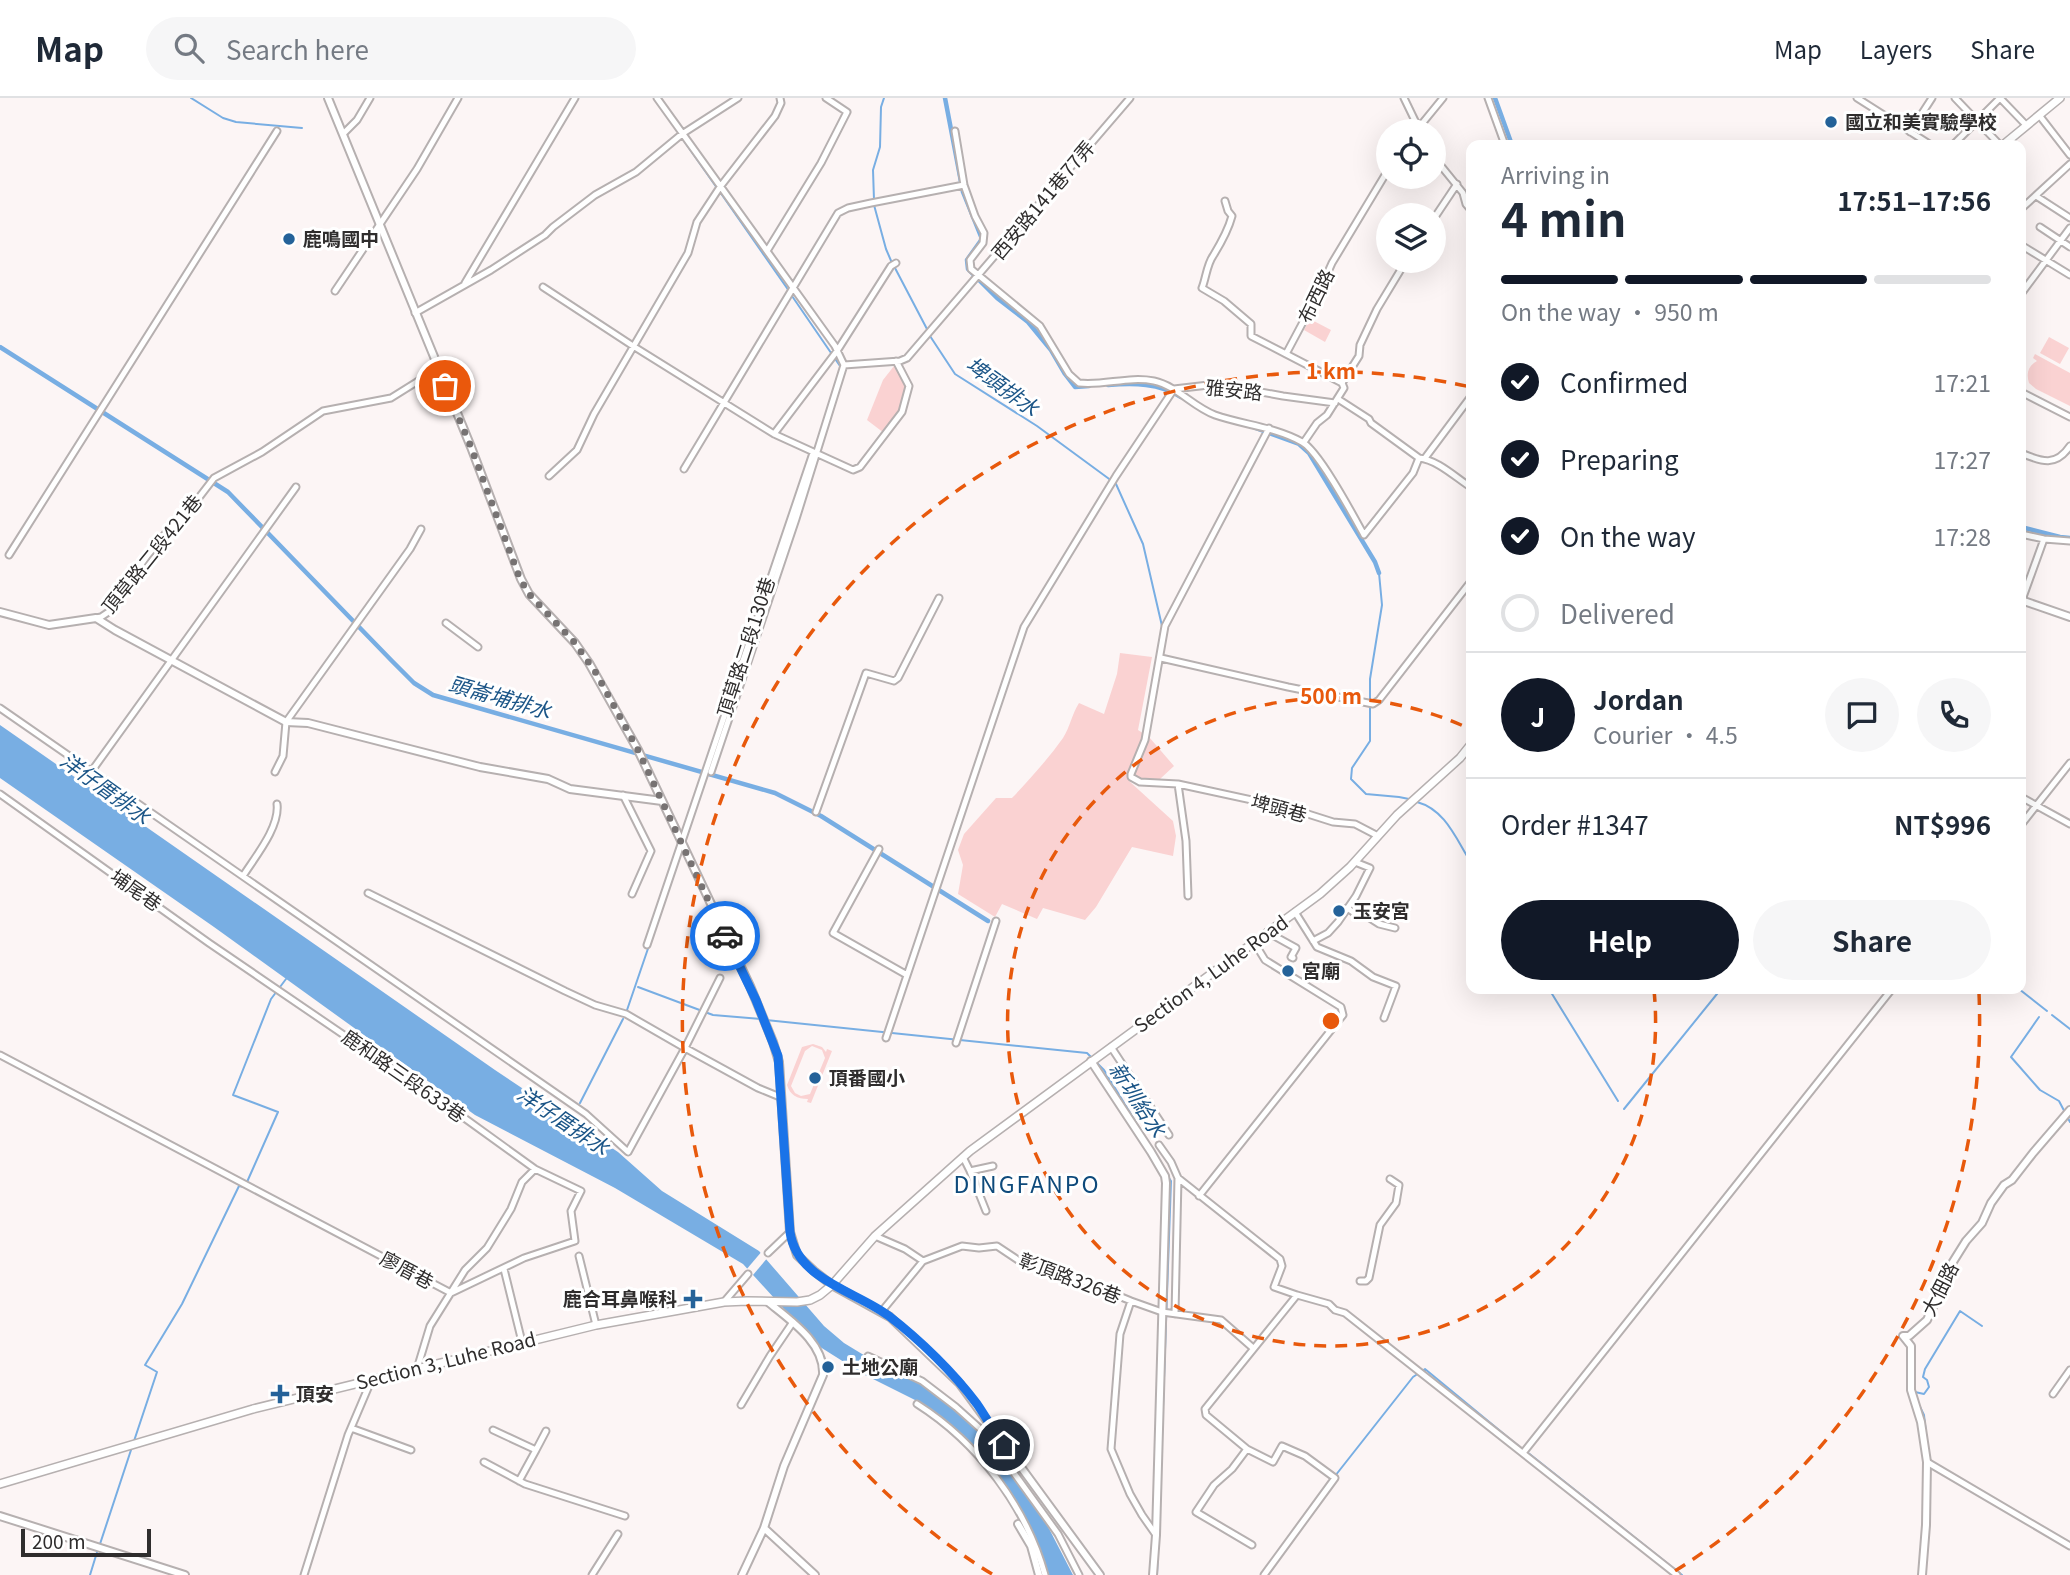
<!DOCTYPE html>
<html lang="en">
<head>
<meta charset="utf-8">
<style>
	:root { --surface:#fff; --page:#f6f6f7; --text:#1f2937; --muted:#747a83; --line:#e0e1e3; --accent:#111827 }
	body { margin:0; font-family:Georgia,"Noto Sans TC",serif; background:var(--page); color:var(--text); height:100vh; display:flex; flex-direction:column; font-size:26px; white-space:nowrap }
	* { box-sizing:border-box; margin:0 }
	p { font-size:23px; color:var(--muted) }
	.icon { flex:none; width:38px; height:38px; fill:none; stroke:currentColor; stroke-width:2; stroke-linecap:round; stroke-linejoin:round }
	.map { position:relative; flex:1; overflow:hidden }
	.details { position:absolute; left:1466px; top:42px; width:560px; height:854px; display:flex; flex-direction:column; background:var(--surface); border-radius:14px; box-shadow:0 7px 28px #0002 }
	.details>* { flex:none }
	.buttons { position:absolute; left:1376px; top:21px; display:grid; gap:14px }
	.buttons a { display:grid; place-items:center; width:70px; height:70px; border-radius:50%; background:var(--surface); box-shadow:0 7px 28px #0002; font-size:35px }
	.scale { position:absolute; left:21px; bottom:18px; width:130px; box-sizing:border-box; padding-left:7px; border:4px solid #2f2d2d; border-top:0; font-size:19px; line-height:24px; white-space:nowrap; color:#2f2d2d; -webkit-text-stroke:5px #fff; paint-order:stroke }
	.pin { position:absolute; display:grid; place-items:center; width:60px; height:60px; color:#fff; margin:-30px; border:4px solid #fff; border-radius:50%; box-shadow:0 2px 7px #0007 }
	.courier { position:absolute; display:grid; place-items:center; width:70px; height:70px; margin:-35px; border:5px solid #1a73e8; border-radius:50%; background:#fff; color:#222; box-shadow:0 2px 9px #0007 }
	.headline em { font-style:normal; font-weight:700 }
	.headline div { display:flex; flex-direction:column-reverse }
	.headline { display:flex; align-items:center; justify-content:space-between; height:119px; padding:0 35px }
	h1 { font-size:46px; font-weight:700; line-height:52px }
	.bar { display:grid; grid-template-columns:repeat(4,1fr); gap:10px 7px; align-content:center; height:84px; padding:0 35px }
	.bar i { height:9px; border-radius:5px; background:var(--line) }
	.bar .on { background:var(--accent) }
	.bar p { grid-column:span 4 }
	.line { display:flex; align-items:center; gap:18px; padding:0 35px; border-top:2px solid var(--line) }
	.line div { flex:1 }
	.round { display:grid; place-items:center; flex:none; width:74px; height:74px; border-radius:37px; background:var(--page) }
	ol { padding:0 35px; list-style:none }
	li { display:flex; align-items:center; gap:21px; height:77px }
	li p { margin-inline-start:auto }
	li .icon { padding:7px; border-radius:50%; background:var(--accent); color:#fff; stroke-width:4 }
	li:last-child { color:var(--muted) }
	li i { width:38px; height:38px; border:4px solid var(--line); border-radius:50% }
	.primary-button { display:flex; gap:14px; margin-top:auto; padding:14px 35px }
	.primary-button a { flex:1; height:80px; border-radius:42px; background:var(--accent); color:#fff; font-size:28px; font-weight:700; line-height:80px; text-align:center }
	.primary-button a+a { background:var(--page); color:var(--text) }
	header { display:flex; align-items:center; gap:42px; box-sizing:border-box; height:98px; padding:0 35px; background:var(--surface); border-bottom:2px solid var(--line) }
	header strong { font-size:33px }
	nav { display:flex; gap:38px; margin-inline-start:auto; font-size:24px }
	.search { width:490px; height:63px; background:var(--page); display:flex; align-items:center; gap:18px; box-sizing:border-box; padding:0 24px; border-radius:38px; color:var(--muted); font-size:26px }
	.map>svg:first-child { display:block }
	.green { fill:#fad2d2; fill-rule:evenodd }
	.water { fill:#78aee3 }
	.pier { fill:#fcf5f5 }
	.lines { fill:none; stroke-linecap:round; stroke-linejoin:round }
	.stream { stroke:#78aee3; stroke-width:2 }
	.canal { stroke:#78aee3; stroke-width:4.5 }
	.minor-casing { stroke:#b6b0b0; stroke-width:9 }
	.tertiary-casing { stroke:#b6b0b0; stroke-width:10 }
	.secondary-casing { stroke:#b6b0b0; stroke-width:10 }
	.minor { stroke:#fff; stroke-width:5 }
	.tertiary { stroke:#fff; stroke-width:6 }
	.secondary { stroke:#fff; stroke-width:7 }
	.done { stroke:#777373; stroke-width:7; stroke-dasharray:0 12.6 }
	.route { stroke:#1a73e8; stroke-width:9 }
	.ring { fill:none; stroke:#e8590c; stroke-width:3.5; stroke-dasharray:12 9 }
	.poi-dot { fill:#246299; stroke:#fff; stroke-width:2.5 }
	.labels { text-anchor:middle; stroke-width:6; stroke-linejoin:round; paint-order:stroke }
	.poi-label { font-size:19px; font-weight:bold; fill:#2f2d2d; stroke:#fff; text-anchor:start }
	.street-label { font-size:19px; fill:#2f2d2d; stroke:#fff }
	.water-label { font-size:21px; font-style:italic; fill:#1b5587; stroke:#fff }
	.quarter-label { font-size:23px; letter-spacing:2px; fill:#0e4a7b; stroke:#fff }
	.centre { fill:#e8590c; stroke:#fff; stroke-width:3.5 }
	.ring-label { font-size:21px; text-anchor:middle; font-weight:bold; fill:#e8590c; stroke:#fff; stroke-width:6; stroke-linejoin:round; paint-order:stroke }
</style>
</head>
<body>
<header>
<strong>Map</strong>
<div class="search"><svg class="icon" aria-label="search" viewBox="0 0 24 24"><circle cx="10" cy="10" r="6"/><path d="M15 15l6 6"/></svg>Search here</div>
<nav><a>Map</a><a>Layers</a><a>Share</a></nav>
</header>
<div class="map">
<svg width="2070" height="1477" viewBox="0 0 2070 1477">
	<rect width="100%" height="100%" fill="#fcf5f5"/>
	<path class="green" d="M1310 221 1331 232 1325 244 1304 232Z
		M2049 239 2069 250 2060 266 2040 255Z
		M2035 256 2070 275V308L2036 291 2029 285C2026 275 2028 268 2037 263L2033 260Z
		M894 268 908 291 902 308 884 335 867 322 883 282Z
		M1120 555 1152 559 1138 632 1149 639 1174 668 1160 681H1140L1134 676 1129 683 1173 723 1176 738 1173 758 1132 749 1096 809 1085 822 1043 810 1037 821 1002 806 995 819 958 796 963 767 958 752 964 736 996 700H1012C1030 681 1048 661 1063 640 1070 629 1072 616 1079 605L1104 616 1117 576Z
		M813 946 822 949 826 954 827 951 832 953 811 1005 807 1004 808 1001C797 1001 790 997 787 987L802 949ZM812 948 822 952 825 960 810 996 801 998 795 995 791 988 805 953Z"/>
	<path class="water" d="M0 627 495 972 618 1054 662 1093 759 1153 824 1228 844 1245 867 1259 913 1280 956 1310 983 1336 1042 1417 1073 1477H1048L1041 1458 1001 1385 927 1308 863 1276 817 1247 743 1166 615 1090 475 1017 214 829 0 680Z"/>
	<path class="pier" d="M763 1152 769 1158 753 1177 746 1172Z"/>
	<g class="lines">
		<path class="stream" d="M191 0 223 20 236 24 302 30
			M682 40 717 90
			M720 94 789 193
			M874 102 873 72 880 49 881 9 884 0
			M874 107 886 151 892 165
			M895 170 928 233
			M792 198 840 268
			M930 238 955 276 1037 328 1116 386 1143 446 1162 528
			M1379 475 1382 507 1370 581V643L1352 670 1351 681 1366 696 1399 699 1409 701
			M1417 704C1443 711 1454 736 1467 758
			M685 743 710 668
			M1470 762 1472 766
			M638 889 713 917 761 921
			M1549 891 1618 1003
			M2019 891 2047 913
			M626 915 682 751
			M2052 917 2070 931
			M2039 919 2011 959 2040 992 2059 1003 2070 1024
			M766 922 1087 955 1093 961
			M1097 965 1104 972 1143 1036
			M580 1005 623 921
			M1624 1011 1721 891
			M247 1084 278 1014 233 997 271 901 286 881
			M1916 1299 1915 1294 1924 1296 1929 1289 1927 1282 1923 1279 1925 1271 1960 1213 1982 1228
			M1919 1307 1924 1317 1929 1363
			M134 1343 157 1274 145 1267 182 1206 239 1088 244 1089
			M1527 1354 1682 1477
			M1335 1378 1413 1279 1425 1271 1522 1351
			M1923 1410V1370
			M100 1446 131 1352
			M90 1477 98 1451
			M1157 1477 1171 1083 1167 1077"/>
		<path class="canal" d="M945 0 963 94 982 141 967 162 968 171 997 200 1028 224 1051 252 1065 276 1075 289 1089 288
			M1495 0 1512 47
			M0 249 228 394 392 563 414 585 433 597 775 695 821 718 988 823
			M1108 287C1134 285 1159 285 1181 299
			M1253 329 1299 346 1309 355 1375 464 1379 475
			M2021 429 2060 439 2070 440"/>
		<defs>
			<path id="minor" d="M657 0 835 248 844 267 796 421 711 674
				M1404 0 1419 31
				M1488 0 1505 47
				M1857 0 1931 47
				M1955 0 2000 47
				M2000 0 2026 27
				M2039 17 2070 57
				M955 33 964 87 975 118 984 135 983 145 970 162 971 171 1040 228 1069 276 1079 285C1104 288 1128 278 1154 283 1177 288 1193 309 1215 317 1244 327 1275 329 1302 344 1319 353 1353 417 1364 437L1413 375 1419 360
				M1416 33 1443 0
				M1910 34 1932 0
				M343 36 357 22 370 0
				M1953 47 2000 0
				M1433 58 1463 95 1466 106 1472 113
				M2036 98 2070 120
				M1225 103 1228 113 1232 118C1228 133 1221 145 1213 158 1207 166 1206 180 1202 190L1224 203 1251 226V238L1286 256
				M2021 111 2070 66
				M1433 122 1457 86
				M2040 129 2070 149
				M2021 147 2070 177
				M767 153 821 65 847 14 826 0
				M465 185 575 0
				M543 189 633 248 774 336 853 372 860 369 902 314 909 288 896 263
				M335 193 417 71 458 0
				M2021 196 2070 130
				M415 215 491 172 545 137 553 129 595 97 636 74 682 36 738 0
				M844 267 900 263 907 260 1130 0
				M1342 285 1359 258 1360 247 1377 211 1406 163
				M2021 294 2070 319
				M1338 301 1369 321 1371 325 1419 360C1438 362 1456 380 1472 390
				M774 336 837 253 891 168 896 165
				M1304 344 1317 325 1327 317 1344 290 1342 285 1286 256 1319 194 1332 165 1388 72
				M2021 355C2042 364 2056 369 2070 348
				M1425 360 1472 297
				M684 371 838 115 848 110 871 105 964 87
				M549 378 577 352 594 316 688 155 697 124 720 89 775 18 781 5 780 0
				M2021 436 2044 441 2070 443
				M9 457 277 33
				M2022 502 2044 441
				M96 520 101 519 113 511 128 484 147 458 169 431 184 419 214 380 262 354 323 313 391 300 423 280 436 266
				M446 525 478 549
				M1161 560 1288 589 1373 606 1379 602 1472 482
				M0 610 586 1016 628 1054 685 950 720 880
				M91 674 296 389
				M275 674 283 658 286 624 410 451 421 431
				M1178 686 1289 710 1333 724 1355 726 1378 738
				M0 696 209 845 445 1006 535 1071 581 1093 571 1113 575 1143 524 1160 451 1195 0 957
				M623 697 651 753 632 796
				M2021 699 2070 726
				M816 714 866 575 894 583 898 580 939 500
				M2021 727 2070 665
				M879 751 833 835 907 877
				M243 778C255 759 280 729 277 706
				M368 795 565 893 595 907 626 916 685 950 758 990 780 999
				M1188 798 1186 743 1178 686 1140 684 1131 679V676L1145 642 1165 528 1269 330
				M1347 810 1356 816 1365 817 1379 826 1395 830
				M1295 814 1317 849 1351 863 1373 879 1396 888 1384 920
				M1267 834 1296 850 1291 859 1293 860
				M1313 843 1328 835 1338 824 1356 798 1370 770 1355 764
				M647 847 813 355
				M886 940 1024 529 1116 378 1174 291 1217 286 1283 298 1335 305
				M956 945 996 823
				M1111 949 1169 1037
				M1159 1047 1171 1064 1178 1080 1280 1161 1282 1168 1274 1189 1297 1197
				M963 1059 970 1073 993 1068
				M970 1073 986 1113
				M1199 1098 1343 917 1341 909 1265 862 1254 844
				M875 1138 905 1151 923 1163
				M768 1155 790 1134
				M579 1158 596 1227
				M504 1171 522 1244
				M1360 1183H1366L1369 1180 1380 1127 1396 1105 1399 1087 1390 1081
				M1131 1203 1120 1236 1111 1351 1130 1396 1142 1417 1156 1437
				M724 1204 748 1176
				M882 1213 923 1163 962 1148 979 1150 997 1148 1024 1166 1031 1167 1036 1165H1043L1061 1179 1080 1182 1131 1203 1162 1214 1221 1222 1253 1250
				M1175 1216 1178 1080
				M868 1258 922 1283 956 1309 985 1335 1058 1436 1079 1477
				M417 1271 430 1228 465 1172 487 1150 511 1111 522 1084 535 1071
				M2053 1296 2070 1272
				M917 1306C977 1344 1026 1408 1045 1477
				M741 1307 770 1258 793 1224
				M351 1330 411 1352
				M493 1332 536 1352 519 1383
				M1247 1351 1232 1371 1214 1387 1196 1414 1252 1447
				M536 1352 546 1333
				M1523 1355 1892 891
				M484 1364 525 1386 625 1418
				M1927 1364 2070 1448
				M304 1477 348 1337 371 1283
				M592 1477 618 1436
				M1264 1477 1335 1380 1305 1358 1282 1348 1273 1364 1247 1351 1206 1317 1205 1311 1297 1197 1329 1206 1335 1212 1345 1215 1677 1477"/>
			<path id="tertiary" d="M328 0 471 349 521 481 529 496 575 545 589 565 638 652 750 888 773 944 779 964 790 1134 797 1157 814 1173 832 1187 890 1219 960 1286 1100 1477
				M2021 502 2070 519
				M0 514 49 527 96 520 115 532 286 624 308 625 480 669 548 681 570 691 662 703
				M1091 963 1151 1054 1165 1078 1166 1085 1156 1437 1153 1477
				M0 1418 185 1477
				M1018 1426 1031 1448 1039 1477
				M764 1430 815 1477
				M742 1477 764 1430 784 1368 823 1277C825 1245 790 1222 768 1204
				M1922 1477 1926 1427 1927 1364 1921 1324 1911 1292V1248L1903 1238H1909L1927 1222 1939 1196 1946 1175 1966 1143 1982 1125 1991 1105 2004 1087 2012 1082 2033 1055 2070 1012"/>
			<path id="secondary" d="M2003 47 2060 0
				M0 1386 253 1311 596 1227 724 1204 747 1203 797 1204 810 1202 820 1197 832 1187 875 1138 970 1053 1320 796 1350 769 1397 717 1460 660 1472 645"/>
		</defs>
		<use href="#minor" class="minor-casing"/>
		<use href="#tertiary" class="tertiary-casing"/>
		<use href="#secondary" class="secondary-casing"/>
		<use href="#minor" class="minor"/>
		<use href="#tertiary" class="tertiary"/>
		<use href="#secondary" class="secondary"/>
	</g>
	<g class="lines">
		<path class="done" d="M445 288 471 349 520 481 529 496 575 545 596 575 638 652 725 838"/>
		<path class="route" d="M725 838 756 902 778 958 790 1134C797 1182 856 1193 889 1218 920 1242 954 1275 977 1306 986 1319 994 1334 1004 1347"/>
	</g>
	<g class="ring">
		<path d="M1654 892A324 324 0 1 1 1470 631"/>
		<path d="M992 1476A649 649 0 0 1 1471 289M1979 895A649 649 0 0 1 1670 1476"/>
	</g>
	<g class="poi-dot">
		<circle cx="1831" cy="24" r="7"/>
		<circle cx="289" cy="141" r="7"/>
		<circle cx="1339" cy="813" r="7"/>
		<circle cx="1288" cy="873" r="7"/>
		<circle cx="815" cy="980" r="7"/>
		<path d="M689.5 1190.5h7v7h7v7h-7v7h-7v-7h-7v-7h7z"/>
		<circle cx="828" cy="1269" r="7"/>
		<path d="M276.5 1285.5h7v7h7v7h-7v7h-7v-7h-7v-7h7z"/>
	</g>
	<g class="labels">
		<g class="poi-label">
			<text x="1845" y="31">國立和美實驗學校</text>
			<text x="303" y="148">鹿鳴國中</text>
			<text x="1353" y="820">玉安宮</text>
			<text x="1302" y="880">宮廟</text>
			<text x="829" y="987">頂番國小</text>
			<text x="677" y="1208" text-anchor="end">鹿合耳鼻喉科</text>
			<text x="842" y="1276">土地公廟</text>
			<text x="296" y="1303">頂安</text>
		</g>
		<g class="street-label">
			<text transform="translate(1043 102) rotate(-50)" y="7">西安路141巷77弄</text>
			<text transform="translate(1316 198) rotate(-64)" y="7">布西路</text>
			<text transform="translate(1234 292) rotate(6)" y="7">雅安路</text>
			<text transform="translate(152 456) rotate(-51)" y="7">頂草路二段421巷</text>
			<text transform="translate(746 549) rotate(-72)" y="7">頂草路二段130巷</text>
			<text transform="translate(1279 710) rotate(15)" y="7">埤頭巷</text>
			<text transform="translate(136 792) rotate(35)" y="7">埔尾巷</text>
			<text transform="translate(1211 876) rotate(-36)" y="7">Section 4, Luhe Road</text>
			<text transform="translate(404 978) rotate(35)" y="7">鹿和路三段633巷</text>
			<text transform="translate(407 1172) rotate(28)" y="7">廖厝巷</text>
			<text transform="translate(1070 1180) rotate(21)" y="7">彰頂路326巷</text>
			<text transform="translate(1940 1191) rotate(-63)" y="7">大佃路</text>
			<text transform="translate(446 1263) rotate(-14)" y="7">Section 3, Luhe Road</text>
		</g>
		<g class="water-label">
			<text transform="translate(1002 289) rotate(36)" y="7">埤頭排水</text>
			<text transform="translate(500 600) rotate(16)" y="7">頭崙埔排水</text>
			<text transform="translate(105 691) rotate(36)" y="7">洋仔厝排水</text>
			<text transform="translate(1137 1002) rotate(57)" y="7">新圳給水</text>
			<text transform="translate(563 1023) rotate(34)" y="7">洋仔厝排水</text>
		</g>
		<g class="quarter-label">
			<text x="1027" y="1095">DINGFANPO</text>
		</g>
	</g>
	<circle cx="1331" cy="923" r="10" class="centre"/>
	<g class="ring-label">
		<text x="1331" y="281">1 km</text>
		<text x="1331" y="606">500 m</text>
	</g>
</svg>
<div class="buttons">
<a><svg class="icon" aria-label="locate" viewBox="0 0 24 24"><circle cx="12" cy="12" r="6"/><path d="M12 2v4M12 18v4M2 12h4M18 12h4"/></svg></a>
<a><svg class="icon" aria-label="layers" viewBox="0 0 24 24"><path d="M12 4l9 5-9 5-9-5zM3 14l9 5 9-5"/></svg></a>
</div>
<div class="scale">200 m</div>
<div class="pin" style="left:445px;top:288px;background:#ea580c"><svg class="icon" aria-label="bag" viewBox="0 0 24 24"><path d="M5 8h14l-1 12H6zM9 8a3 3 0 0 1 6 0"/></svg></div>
<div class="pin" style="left:1004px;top:1347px;background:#1f2937"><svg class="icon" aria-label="home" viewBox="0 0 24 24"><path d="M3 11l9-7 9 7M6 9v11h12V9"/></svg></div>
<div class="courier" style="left:725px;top:838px"><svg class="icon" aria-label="car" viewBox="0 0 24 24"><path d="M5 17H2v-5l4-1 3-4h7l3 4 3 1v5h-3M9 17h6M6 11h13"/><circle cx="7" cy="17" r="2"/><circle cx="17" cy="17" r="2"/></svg></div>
<section class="details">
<div class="headline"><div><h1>4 min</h1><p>Arriving in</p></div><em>17:51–17:56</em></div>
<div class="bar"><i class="on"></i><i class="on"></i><i class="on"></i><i></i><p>On the way · 950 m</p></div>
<ol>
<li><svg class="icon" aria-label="check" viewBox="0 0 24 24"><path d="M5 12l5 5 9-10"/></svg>Confirmed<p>17:21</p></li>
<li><svg class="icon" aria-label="check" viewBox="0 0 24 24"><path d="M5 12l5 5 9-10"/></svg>Preparing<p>17:27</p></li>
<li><svg class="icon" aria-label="check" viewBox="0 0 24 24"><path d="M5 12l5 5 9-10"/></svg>On the way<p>17:28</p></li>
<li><i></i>Delivered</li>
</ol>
<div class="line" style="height:126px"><b class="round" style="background:var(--accent);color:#fff">J</b><div><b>Jordan</b><p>Courier · 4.5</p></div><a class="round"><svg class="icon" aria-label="chat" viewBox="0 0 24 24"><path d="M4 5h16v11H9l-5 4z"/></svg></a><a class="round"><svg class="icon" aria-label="phone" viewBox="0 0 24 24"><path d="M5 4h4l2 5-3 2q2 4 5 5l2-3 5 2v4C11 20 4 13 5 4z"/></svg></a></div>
<div class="line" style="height:91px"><div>Order #1347</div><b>NT$996</b></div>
<div class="primary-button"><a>Help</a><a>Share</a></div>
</section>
</div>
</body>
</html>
